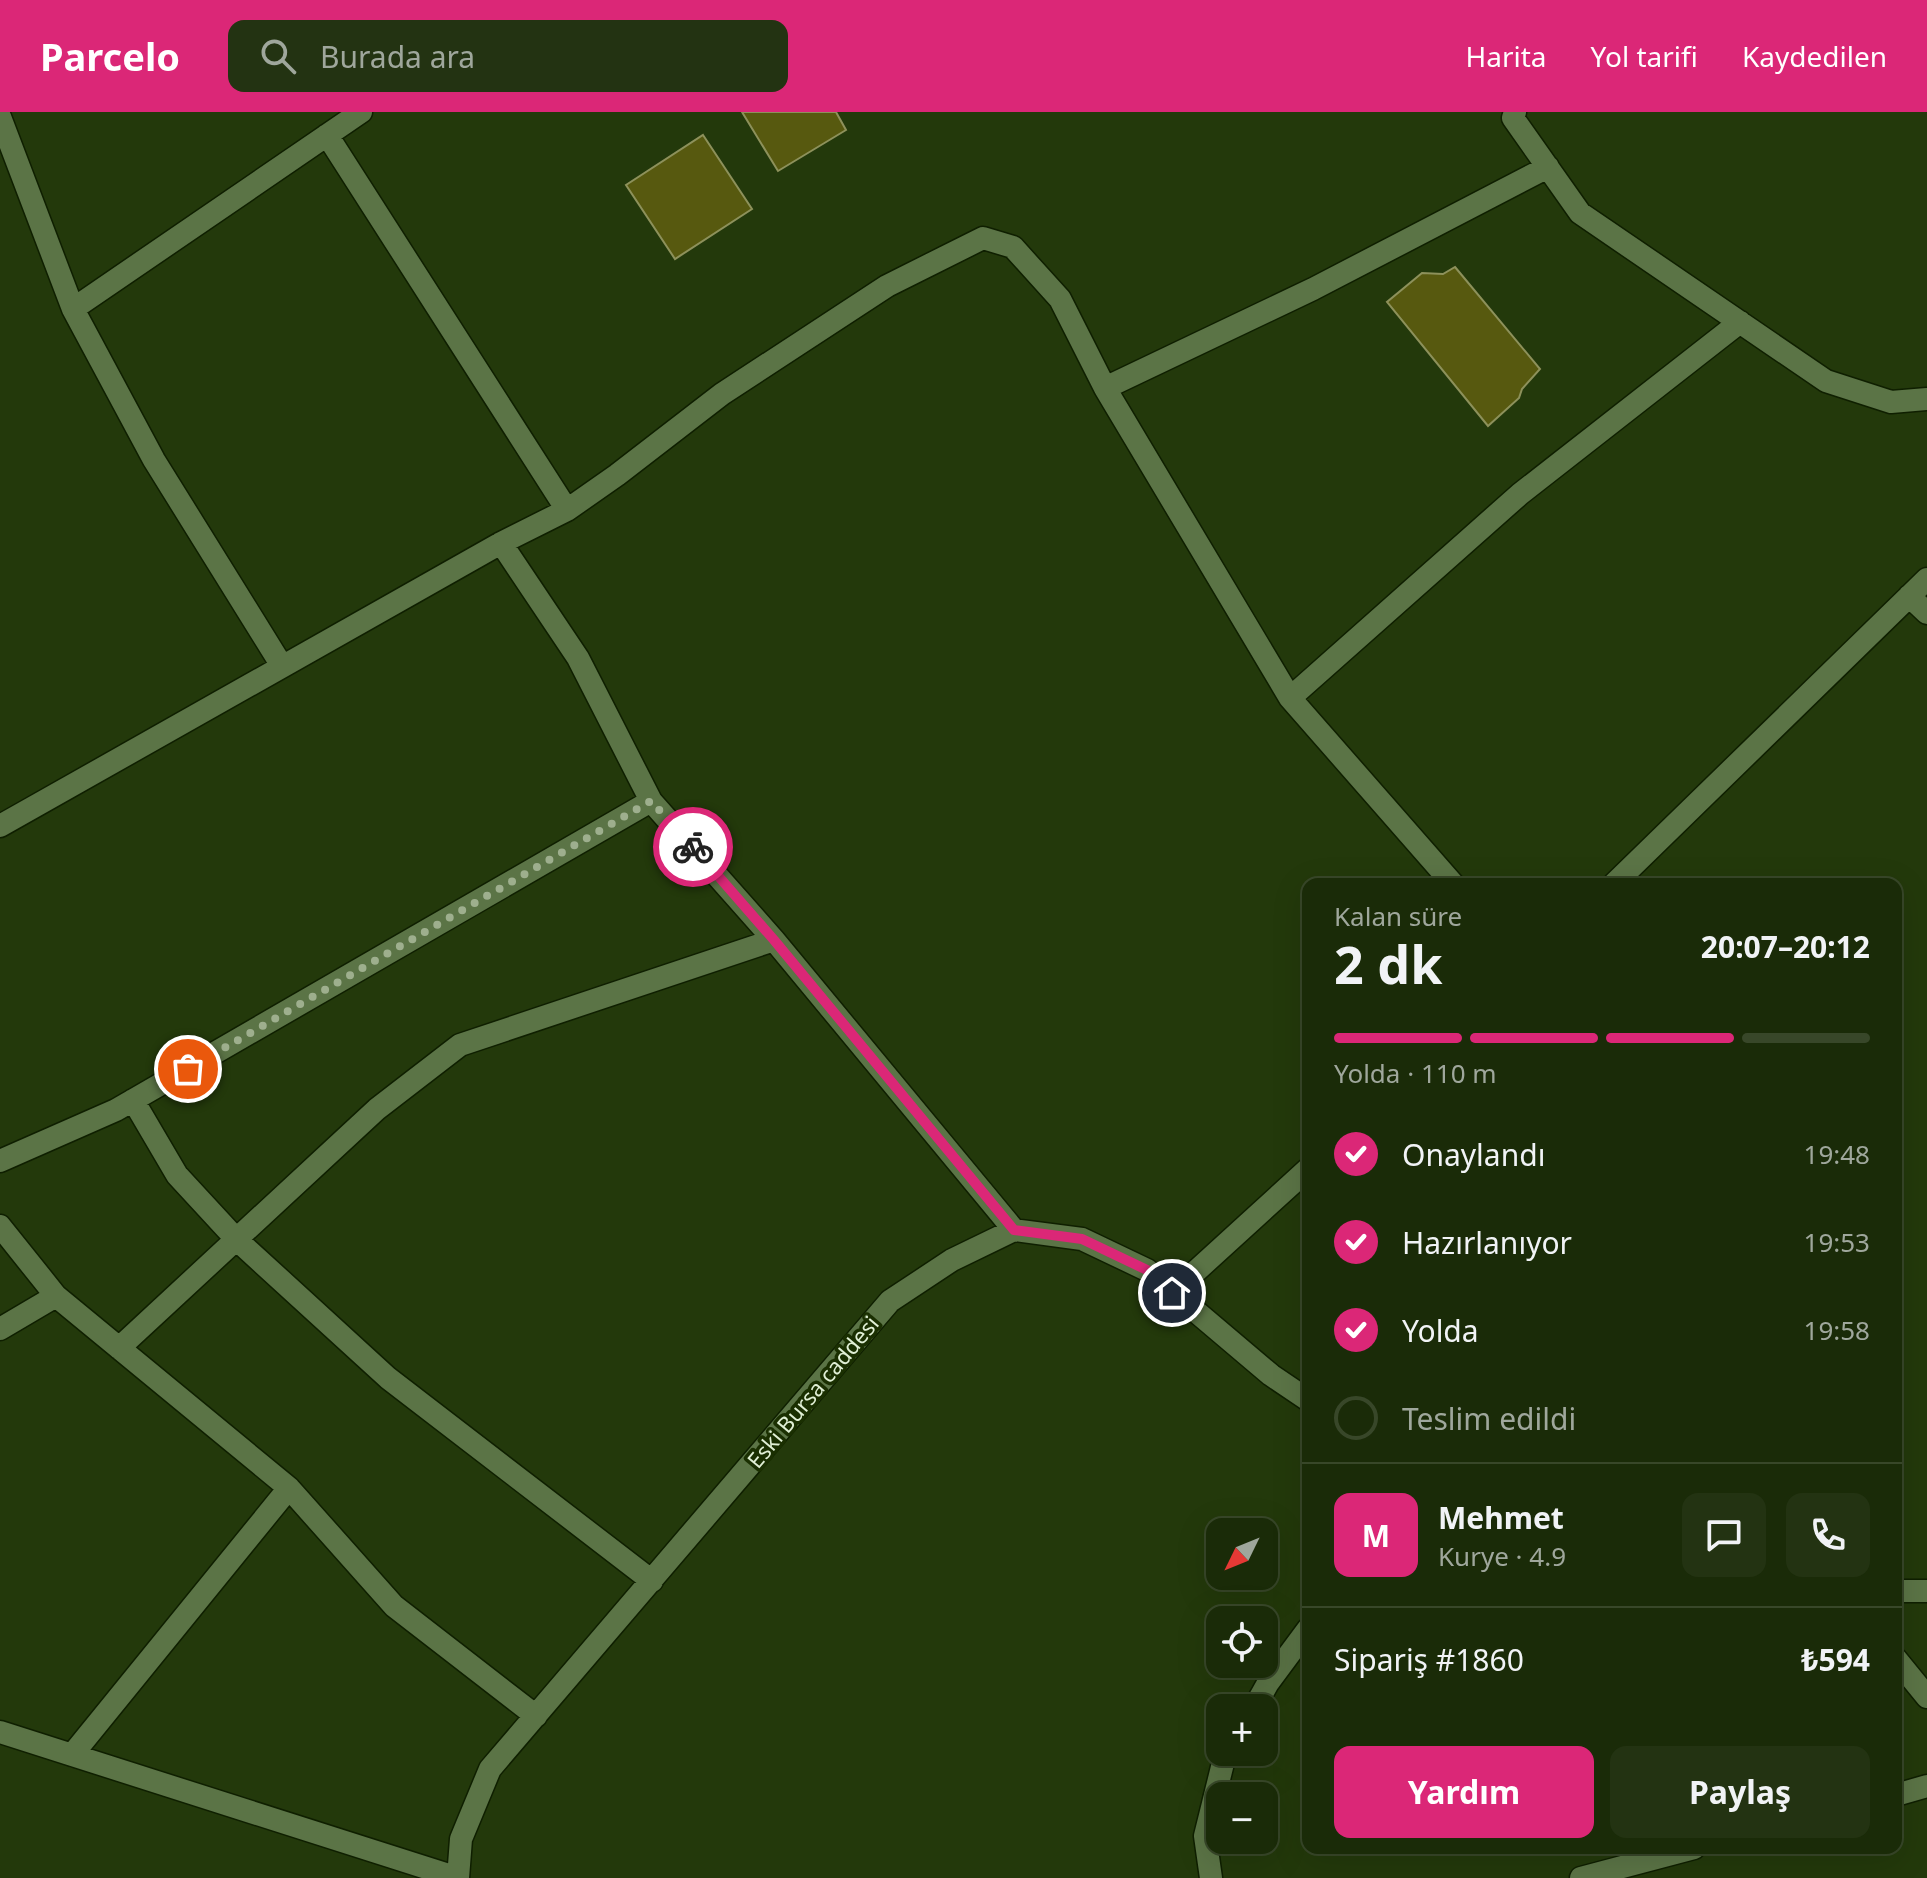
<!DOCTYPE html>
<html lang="tr">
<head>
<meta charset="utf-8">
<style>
	:root { --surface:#1a2b08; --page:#233312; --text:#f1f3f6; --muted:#9fa79c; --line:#384729; --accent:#db2777 }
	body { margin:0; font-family:"Noto Sans",sans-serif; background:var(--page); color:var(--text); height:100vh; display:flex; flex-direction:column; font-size:30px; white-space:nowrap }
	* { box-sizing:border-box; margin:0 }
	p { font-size:26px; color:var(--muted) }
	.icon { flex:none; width:44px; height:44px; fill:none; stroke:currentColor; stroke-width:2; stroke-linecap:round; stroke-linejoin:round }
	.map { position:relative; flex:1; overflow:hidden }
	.drawer { position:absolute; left:1302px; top:766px; width:600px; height:976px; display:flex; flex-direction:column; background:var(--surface); border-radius:16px; box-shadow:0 8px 32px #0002,0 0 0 2px var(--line) }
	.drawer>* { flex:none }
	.needle { width:52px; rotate:227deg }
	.tools { position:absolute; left:1206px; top:1406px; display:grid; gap:16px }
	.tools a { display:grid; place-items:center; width:72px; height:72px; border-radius:16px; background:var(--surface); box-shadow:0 8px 32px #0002,0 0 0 2px var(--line); font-size:40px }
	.pin { position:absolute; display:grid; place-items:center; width:68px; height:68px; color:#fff; margin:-34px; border:4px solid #fff; border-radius:50%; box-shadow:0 2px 8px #0007 }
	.courier { position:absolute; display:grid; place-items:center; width:80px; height:80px; margin:-40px; border:6px solid #db2777; border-radius:50%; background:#fff; color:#222; box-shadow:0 2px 10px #0007 }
	.summary em { font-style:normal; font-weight:700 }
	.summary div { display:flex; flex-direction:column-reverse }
	.summary { display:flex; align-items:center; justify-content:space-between; height:136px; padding:0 32px }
	h1 { font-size:52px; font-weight:700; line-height:60px }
	.bar { display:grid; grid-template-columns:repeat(4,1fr); gap:12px 8px; align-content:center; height:96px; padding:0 32px }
	.bar i { height:10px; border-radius:6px; background:var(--line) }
	.bar .on { background:var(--accent) }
	.bar p { grid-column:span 4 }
	.line { display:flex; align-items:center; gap:20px; padding:0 32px; border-top:2px solid var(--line) }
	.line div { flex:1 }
	.round { display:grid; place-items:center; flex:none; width:84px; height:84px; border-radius:16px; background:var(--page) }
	ol { padding:0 32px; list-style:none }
	li { display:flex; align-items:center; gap:24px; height:88px }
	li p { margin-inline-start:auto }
	li .icon { padding:8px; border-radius:50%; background:var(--accent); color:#fff; stroke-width:4 }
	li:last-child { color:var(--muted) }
	li i { width:44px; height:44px; border:4px solid var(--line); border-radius:50% }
	.cta { display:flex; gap:16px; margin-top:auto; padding:16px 32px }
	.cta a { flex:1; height:92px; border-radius:16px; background:var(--accent); color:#fff; font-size:32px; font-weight:700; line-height:92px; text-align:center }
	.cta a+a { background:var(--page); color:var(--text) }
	header { display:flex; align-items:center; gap:48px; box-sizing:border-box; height:112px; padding:0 40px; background:var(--accent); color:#fff }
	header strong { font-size:38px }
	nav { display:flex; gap:44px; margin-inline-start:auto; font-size:28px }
	.search { width:560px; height:72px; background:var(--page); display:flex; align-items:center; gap:20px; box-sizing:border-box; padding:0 28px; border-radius:16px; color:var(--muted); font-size:30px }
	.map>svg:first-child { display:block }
	.building { fill:#57590f; stroke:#8d915b; stroke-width:2 }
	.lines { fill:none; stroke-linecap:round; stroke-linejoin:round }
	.minor-casing { stroke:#0f1f00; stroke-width:25 }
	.minor { stroke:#5b7446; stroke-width:22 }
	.done { stroke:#9eaf8e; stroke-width:8; stroke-dasharray:0 14.4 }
	.route { stroke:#db2777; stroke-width:10 }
	.labels { text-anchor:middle; stroke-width:7; stroke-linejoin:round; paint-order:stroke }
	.street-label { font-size:22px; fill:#e0efd5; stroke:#1a2f01 }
</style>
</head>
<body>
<header>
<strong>Parcelo</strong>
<div class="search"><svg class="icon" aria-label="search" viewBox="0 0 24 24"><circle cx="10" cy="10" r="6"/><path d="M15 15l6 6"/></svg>Burada ara</div>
<nav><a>Harita</a><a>Yol tarifi</a><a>Kaydedilen</a></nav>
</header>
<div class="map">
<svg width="1927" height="1766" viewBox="0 0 1927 1766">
	<rect width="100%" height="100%" fill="#23390b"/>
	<path class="building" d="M742 0H836L846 18 778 59Z
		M703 23 752 97 675 147 626 73Z
		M1455 155 1540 257 1522 277 1519 286 1488 314 1387 190 1422 161 1443 162Z"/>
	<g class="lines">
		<defs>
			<path id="minor" d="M1515 0 1513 6 1580 101 1826 269 1891 290 1927 287
				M0 5 73 197 154 348 282 554
				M327 23 567 398
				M73 197 361 0
				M1105 276 1313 177 1548 55
				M501 431 578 546 651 689 774 828 1014 1118
				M1909 484 1927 501
				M1290 586 1520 382 1740 210
				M0 714 501 431 567 398 617 363 722 282 887 174 983 126 1013 135 1060 187 1105 276 1290 586 1453 772
				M1614 772 1927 467
				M133 988 177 1063 237 1128 388 1266 652 1469
				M0 1049 116 998 651 689
				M0 1114 56 1184 289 1376 394 1494 536 1604
				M1172 1181 1308 1057
				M0 1217 56 1184
				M119 1236 377 997 460 933 774 828
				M1896 1479H1927
				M1896 1547 1927 1585
				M1254 1596 1268 1571 1308 1517
				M0 1620 458 1766
				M72 1643 289 1376
				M1896 1683 1927 1674
				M458 1766 461 1727 490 1657 890 1189 952 1148 1014 1118 1082 1127 1147 1158 1271 1263 1308 1288
				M1211 1766 1205 1724 1223 1651 1229 1640
				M1581 1766 1694 1736"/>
		</defs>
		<use href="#minor" class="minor-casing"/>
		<use href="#minor" class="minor"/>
	</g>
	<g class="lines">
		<path class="done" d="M188 957 651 689 693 735"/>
		<path class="route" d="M693 735 774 828 1014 1118 1082 1127 1147 1158 1172 1181"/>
	</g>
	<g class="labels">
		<g class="street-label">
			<text transform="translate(813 1280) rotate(-50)" y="8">Eski Bursa caddesi</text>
		</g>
	</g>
</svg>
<div class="tools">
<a><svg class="needle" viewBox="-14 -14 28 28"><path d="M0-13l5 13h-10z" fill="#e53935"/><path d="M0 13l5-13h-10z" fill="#9fa79c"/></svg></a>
<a><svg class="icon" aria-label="locate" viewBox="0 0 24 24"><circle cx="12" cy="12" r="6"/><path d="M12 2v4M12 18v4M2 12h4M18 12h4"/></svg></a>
<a>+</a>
<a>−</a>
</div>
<div class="pin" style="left:188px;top:957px;background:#ea580c"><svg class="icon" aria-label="bag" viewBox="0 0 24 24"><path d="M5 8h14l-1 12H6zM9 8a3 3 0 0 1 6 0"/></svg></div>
<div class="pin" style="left:1172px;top:1181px;background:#1f2937"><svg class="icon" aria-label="home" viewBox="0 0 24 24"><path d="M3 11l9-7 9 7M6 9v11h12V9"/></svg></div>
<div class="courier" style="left:693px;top:735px"><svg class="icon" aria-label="bike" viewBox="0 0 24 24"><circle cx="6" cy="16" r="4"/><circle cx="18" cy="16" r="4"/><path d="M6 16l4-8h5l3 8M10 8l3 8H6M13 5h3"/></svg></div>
<section class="drawer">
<div class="summary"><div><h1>2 dk</h1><p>Kalan süre</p></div><em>20:07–20:12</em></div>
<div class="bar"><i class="on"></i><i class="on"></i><i class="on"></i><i></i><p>Yolda · 110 m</p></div>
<ol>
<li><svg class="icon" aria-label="check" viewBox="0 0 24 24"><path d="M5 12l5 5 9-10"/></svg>Onaylandı<p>19:48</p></li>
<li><svg class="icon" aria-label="check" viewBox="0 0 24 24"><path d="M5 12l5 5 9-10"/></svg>Hazırlanıyor<p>19:53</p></li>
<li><svg class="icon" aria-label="check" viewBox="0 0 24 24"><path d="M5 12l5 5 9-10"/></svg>Yolda<p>19:58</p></li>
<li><i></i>Teslim edildi</li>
</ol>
<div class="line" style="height:144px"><b class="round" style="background:var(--accent);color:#fff">M</b><div><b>Mehmet</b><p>Kurye · 4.9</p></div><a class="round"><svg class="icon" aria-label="chat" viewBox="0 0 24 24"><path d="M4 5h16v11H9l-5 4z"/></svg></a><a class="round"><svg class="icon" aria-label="phone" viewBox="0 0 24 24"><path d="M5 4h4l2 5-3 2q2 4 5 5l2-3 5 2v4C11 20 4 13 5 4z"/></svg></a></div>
<div class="line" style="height:104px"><div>Sipariş #1860</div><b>₺594</b></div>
<div class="cta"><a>Yardım</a><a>Paylaş</a></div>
</section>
</div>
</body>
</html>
